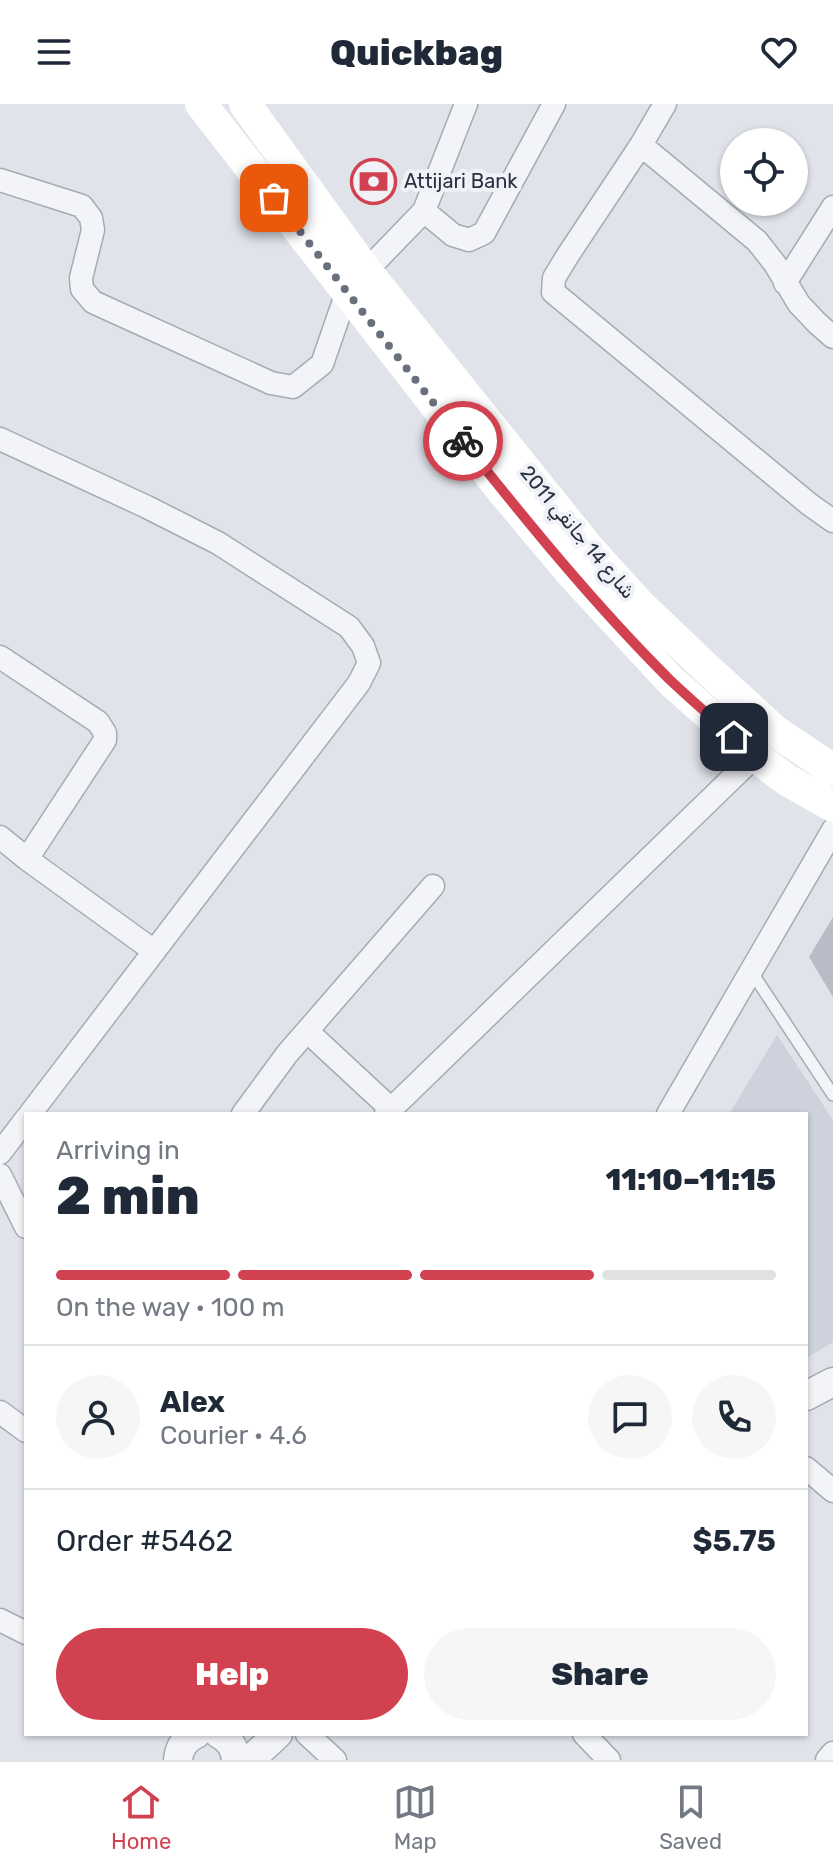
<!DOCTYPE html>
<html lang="en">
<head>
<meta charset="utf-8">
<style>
	:root { --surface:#fff; --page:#f6f6f7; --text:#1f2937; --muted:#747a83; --line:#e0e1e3; --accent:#d2414f }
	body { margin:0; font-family:Rubik,"Noto Naskh Arabic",sans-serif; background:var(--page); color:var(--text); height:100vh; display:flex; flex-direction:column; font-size:30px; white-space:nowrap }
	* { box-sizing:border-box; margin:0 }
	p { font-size:26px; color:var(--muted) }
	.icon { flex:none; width:44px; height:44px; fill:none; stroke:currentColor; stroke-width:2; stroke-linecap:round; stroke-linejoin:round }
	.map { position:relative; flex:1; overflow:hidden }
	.details { position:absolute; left:24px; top:1008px; width:784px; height:624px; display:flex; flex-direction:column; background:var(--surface); border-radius:0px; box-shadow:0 2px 6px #0004 }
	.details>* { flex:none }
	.tools { position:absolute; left:720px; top:24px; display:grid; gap:16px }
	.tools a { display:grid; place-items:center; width:88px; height:88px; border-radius:50%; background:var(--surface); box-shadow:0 2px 6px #0004; font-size:40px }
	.pin { position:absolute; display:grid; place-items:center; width:68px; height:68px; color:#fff; margin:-34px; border-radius:16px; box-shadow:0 4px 12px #0006 }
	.courier { position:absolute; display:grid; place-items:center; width:80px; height:80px; margin:-40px; border:6px solid #d2414f; border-radius:50%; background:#fff; color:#222; box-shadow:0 2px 10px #0007 }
	.head em { font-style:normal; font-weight:800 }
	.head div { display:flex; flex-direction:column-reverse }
	.head { display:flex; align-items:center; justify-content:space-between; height:136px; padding:0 32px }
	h1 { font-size:52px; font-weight:800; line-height:60px }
	.bar { display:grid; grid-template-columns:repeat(4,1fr); gap:12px 8px; align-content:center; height:96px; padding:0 32px }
	.bar i { height:10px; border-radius:6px; background:var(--line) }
	.bar .active { background:var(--accent) }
	.bar p { grid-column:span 4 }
	.line { display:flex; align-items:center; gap:20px; padding:0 32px; border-top:2px solid var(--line) }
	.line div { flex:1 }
	.round { display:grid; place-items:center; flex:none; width:84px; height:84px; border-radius:42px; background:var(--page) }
	.action { display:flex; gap:16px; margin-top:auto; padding:16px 32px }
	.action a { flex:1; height:92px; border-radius:48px; background:var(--accent); color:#fff; font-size:32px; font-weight:800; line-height:92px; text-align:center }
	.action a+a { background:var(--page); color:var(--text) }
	header { display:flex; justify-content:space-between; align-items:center; height:104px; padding:0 32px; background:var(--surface); font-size:36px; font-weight:800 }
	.menu { display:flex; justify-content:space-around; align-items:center; height:112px; border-top:2px solid var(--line); background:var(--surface); font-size:22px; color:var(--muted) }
	.menu a { display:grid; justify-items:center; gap:4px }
	.menu .active { color:var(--accent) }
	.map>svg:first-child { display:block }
	.built { fill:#ced2dc }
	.building { fill:#b7bcc7; filter:url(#shadow) }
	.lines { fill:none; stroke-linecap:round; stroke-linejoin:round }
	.service-casing { stroke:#a5aab4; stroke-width:14 }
	.minor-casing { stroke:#a5aab4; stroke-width:25 }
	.tertiary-casing { stroke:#a5aab4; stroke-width:31 }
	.service { stroke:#f3f4f8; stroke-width:11 }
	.minor { stroke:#f3f4f8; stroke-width:22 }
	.tertiary { stroke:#f3f4f8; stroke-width:28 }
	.secondary { stroke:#fff; stroke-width:32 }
	.done { stroke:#686f7d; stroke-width:8; stroke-dasharray:0 14.4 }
	.route { stroke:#d2414f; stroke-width:10 }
	.labels { text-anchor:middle; stroke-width:8; stroke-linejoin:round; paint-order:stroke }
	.poi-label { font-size:20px; fill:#283042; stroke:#f0f2f7; text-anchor:start }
	.street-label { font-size:20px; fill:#283042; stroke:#f0f2f7 }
</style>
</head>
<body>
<header><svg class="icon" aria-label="menu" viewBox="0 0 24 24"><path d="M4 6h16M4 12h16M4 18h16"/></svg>Quickbag<svg class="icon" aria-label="heart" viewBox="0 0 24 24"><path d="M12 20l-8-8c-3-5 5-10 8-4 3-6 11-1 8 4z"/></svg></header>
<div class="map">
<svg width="833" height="1656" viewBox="0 0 833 1656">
	<defs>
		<filter id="shadow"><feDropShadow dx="7" dy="7" stdDeviation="0" flood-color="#0004"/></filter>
	</defs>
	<rect width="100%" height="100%" fill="#e0e3ea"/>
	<path class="built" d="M777 931 833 1016V1238L806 1254V1010H729Z"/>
	<path class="building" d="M833 813V893L809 853Z"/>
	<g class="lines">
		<defs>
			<path id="service" d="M751 867 833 991"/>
			<path id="minor" d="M665 0 641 41 568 151 554 174 553 188 809 400 833 417
				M641 41 757 137 775 160 799 200 817 219 833 233
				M0 76 82 102 91 114 93 126 81 174 82 185 93 198 271 279 293 283 322 260 347 188
				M424 107 453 131 469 136 484 129 554 0
				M366 167 424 107 466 0
				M785 179 833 103
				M0 335 147 403 218 439 349 523 363 542 369 559 359 579 30 1010
				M0 553 98 618 105 629V636L27 755
				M0 733 27 755 154 847
				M307 927 391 1005
				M243 1010 287 950 433 782
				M386 1010 755 652
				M668 1010 833 726
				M0 1049 26 1015
				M0 1071 26 1123
				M0 1308 26 1327
				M806 1364 833 1387
				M0 1516 26 1529
				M307 1630 335 1656
				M584 1630 609 1656
				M827 1656 833 1649"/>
			<path id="tertiary" d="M806 1292 833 1278
				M219 1630C230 1636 235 1644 236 1656
				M178 1656C179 1644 185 1635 196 1630
				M250 1656 278 1630"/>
		</defs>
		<use href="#service" class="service-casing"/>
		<use href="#minor" class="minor-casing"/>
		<use href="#tertiary" class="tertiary-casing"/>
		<use href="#service" class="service"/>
		<use href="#minor" class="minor"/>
		<use href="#tertiary" class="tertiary"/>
		<path class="secondary" d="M201 0 500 384 573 471 670 576 755 652 787 676 833 702
			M245 0 366 167 589 445 640 501 705 563 775 627 833 666"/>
	</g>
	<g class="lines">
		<path class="done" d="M274 94 463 337"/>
		<path class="route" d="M463 337C528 419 595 501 669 575 690 595 712 614 734 633"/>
	</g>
	<defs>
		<symbol id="bank-ring" viewBox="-11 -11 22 22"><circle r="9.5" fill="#f0f2f7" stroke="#d2414f" stroke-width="1.5"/><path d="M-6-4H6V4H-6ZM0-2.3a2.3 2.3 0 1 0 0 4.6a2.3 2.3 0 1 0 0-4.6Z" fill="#d2414f"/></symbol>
	</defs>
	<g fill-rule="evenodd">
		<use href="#bank-ring" x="348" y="52" width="51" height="51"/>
	</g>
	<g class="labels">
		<g class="poi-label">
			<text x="404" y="84">Attijari Bank</text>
		</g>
		<g class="street-label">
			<text transform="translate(578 428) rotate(50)" y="7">شارع 14 جانفي 2011</text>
		</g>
	</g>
</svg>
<div class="tools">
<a><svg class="icon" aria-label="locate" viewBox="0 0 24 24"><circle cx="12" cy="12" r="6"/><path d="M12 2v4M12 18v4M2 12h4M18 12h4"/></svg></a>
</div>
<div class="pin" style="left:274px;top:94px;background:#ea580c"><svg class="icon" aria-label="bag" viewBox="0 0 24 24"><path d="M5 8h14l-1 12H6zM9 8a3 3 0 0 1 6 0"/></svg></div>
<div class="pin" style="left:734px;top:633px;background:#1f2937"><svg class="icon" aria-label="home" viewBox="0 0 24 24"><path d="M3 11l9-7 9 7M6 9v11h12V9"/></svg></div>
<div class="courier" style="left:463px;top:337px"><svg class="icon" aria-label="bike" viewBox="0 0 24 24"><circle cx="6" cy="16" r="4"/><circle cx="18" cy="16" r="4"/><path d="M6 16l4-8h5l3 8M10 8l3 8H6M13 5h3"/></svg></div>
<section class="details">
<div class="head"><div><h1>2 min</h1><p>Arriving in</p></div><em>11:10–11:15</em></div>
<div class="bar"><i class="active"></i><i class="active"></i><i class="active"></i><i></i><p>On the way · 100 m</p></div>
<div class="line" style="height:144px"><a class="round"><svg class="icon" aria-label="person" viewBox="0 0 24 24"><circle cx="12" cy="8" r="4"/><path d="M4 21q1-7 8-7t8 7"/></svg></a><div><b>Alex</b><p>Courier · 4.6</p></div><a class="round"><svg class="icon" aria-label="chat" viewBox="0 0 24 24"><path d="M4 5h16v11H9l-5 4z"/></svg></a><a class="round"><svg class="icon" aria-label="phone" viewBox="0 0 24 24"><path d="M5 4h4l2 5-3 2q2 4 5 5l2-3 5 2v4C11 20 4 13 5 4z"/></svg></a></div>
<div class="line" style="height:104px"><div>Order #5462</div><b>$5.75</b></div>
<div class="action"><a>Help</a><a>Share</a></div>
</section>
</div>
<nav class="menu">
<a class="active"><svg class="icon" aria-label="home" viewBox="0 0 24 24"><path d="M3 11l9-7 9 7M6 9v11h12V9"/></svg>Home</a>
<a><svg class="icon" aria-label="map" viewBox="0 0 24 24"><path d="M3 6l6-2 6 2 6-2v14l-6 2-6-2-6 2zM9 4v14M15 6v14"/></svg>Map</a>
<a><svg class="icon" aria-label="saved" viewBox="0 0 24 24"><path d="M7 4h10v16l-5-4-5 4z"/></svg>Saved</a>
</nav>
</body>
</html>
